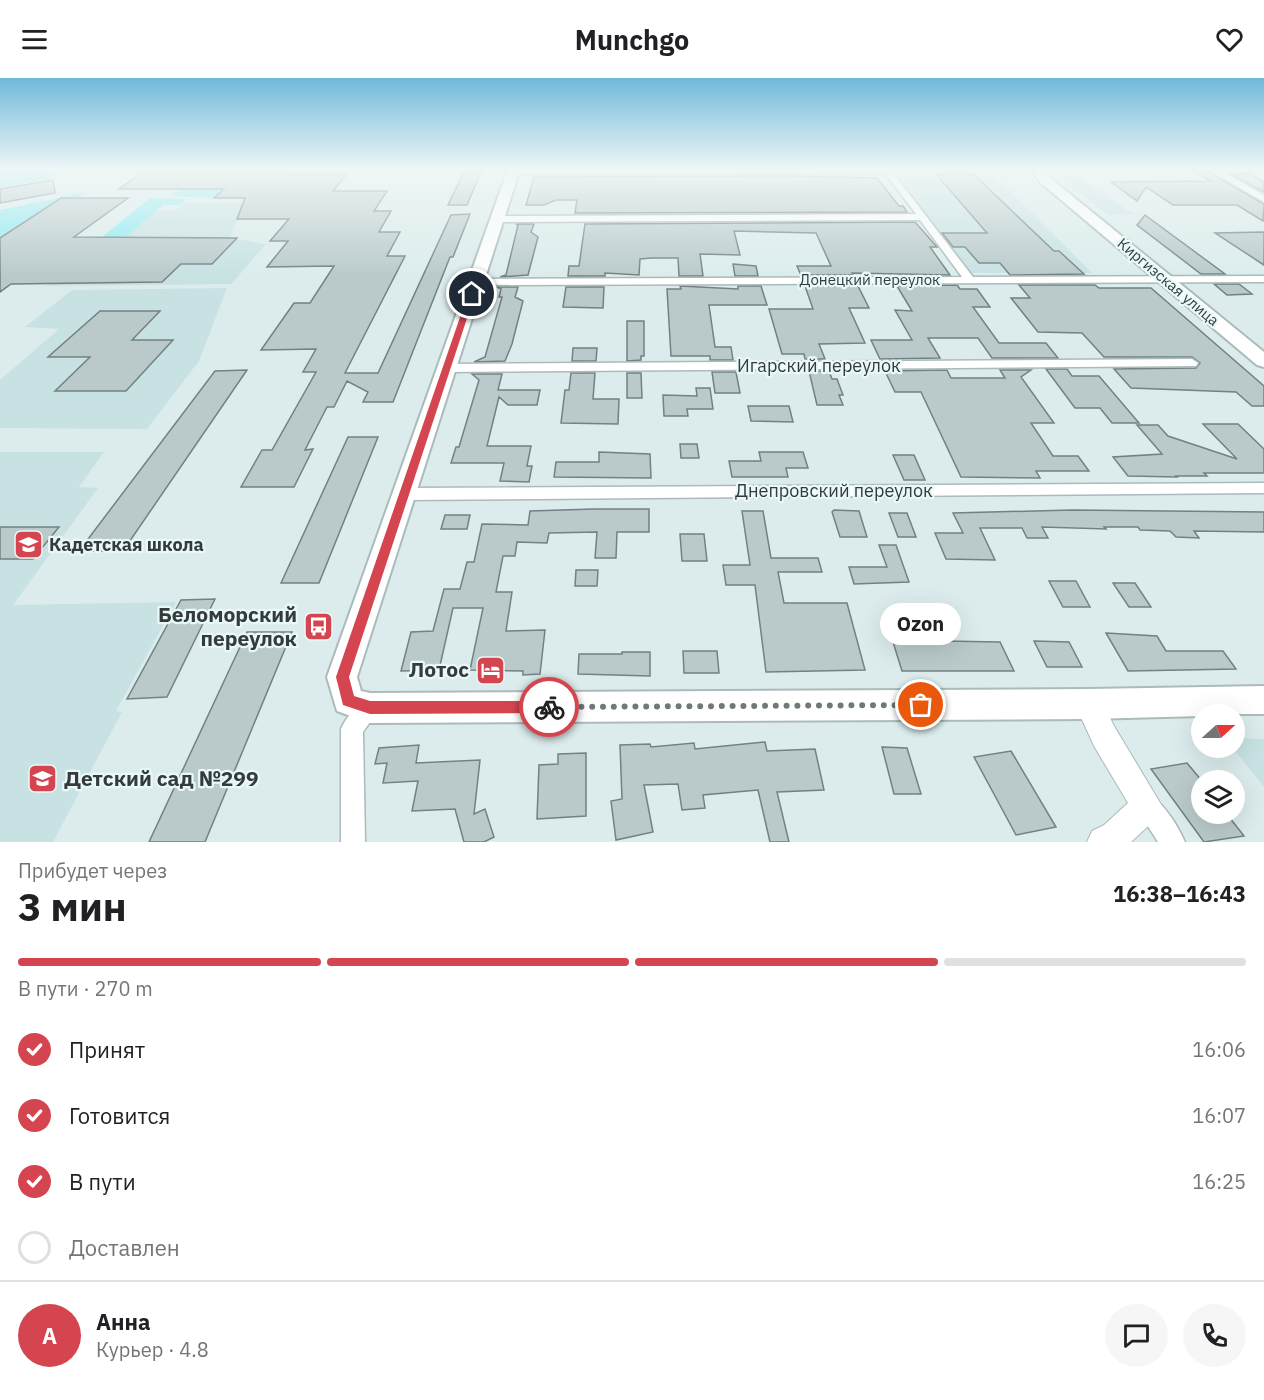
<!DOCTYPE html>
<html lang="ru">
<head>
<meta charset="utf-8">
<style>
	:root { --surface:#fff; --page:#f6f6f6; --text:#202124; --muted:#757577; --line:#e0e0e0; --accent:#d5454f }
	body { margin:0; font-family:"IBM Plex Sans",sans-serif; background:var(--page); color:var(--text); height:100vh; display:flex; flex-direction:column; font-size:22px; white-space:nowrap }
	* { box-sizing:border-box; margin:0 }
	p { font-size:20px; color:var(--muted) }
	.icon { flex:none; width:33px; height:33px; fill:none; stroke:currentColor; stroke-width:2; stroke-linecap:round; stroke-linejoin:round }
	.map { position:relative; height:764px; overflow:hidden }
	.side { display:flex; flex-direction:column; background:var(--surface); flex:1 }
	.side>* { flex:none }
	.needle { width:39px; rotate:69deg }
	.tools { position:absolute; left:1191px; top:626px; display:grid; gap:12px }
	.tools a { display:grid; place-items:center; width:54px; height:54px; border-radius:50%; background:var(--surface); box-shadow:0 6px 24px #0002; font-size:30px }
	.pin { position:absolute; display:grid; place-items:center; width:51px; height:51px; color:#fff; margin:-26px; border:3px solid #fff; border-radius:50%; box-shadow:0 2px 6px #0007 }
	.courier { position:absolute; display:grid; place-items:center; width:60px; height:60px; margin:-30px; border:4px solid #d5454f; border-radius:50%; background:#fff; color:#222; box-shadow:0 2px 8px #0007 }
	.bubble { position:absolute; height:42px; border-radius:21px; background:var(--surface); box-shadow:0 6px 24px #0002; font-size:20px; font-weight:700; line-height:42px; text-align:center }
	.headline em { font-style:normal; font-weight:700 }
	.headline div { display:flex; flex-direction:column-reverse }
	.headline { display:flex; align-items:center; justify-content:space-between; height:102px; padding:0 18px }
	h1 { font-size:39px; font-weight:700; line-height:45px }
	.bar { display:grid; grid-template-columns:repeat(4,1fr); gap:9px 6px; align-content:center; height:72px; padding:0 18px }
	.bar i { height:8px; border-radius:4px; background:var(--line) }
	.bar .selected { background:var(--accent) }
	.bar p { grid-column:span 4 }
	.line { display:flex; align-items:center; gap:15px; padding:0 18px; border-top:2px solid var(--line) }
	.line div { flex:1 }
	.round { display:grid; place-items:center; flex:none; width:63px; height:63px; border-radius:32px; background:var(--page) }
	ol { padding:0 18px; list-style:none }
	li { display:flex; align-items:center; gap:18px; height:66px }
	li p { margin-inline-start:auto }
	li .icon { padding:6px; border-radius:50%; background:var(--accent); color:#fff; stroke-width:4 }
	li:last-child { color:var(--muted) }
	li i { width:33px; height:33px; border:3px solid var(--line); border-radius:50% }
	header { display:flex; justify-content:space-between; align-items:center; height:78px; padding:0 18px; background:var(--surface); font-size:27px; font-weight:700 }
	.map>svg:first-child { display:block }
	.built { fill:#c8e2e3 }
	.green { fill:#8cebf1 }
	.building { fill:#bacacb; stroke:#728181; stroke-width:1.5 }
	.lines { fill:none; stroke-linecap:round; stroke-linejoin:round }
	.minor-casing { stroke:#abbabb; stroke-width:3 }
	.tertiary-casing { stroke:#abbabb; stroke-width:2 }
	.secondary-casing { stroke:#abbabb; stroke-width:4 }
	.minor { fill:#fff; fill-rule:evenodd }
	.tertiary { fill:#fff; fill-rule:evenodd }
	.secondary { fill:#fff; fill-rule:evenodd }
	.route { fill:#d5454f }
	.done { stroke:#6f7979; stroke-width:6; stroke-dasharray:0 10.8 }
	.labels { text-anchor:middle; stroke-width:4.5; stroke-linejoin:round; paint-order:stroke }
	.far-street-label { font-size:15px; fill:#353b3b; stroke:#e9f9fa }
	.street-label { font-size:18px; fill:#353b3b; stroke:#e9f9fa }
	.poi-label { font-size:18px; font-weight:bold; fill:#353b3b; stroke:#e9f9fa; text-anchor:start }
	.near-poi-label { font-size:21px; font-weight:bold; fill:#353b3b; stroke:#e9f9fa; text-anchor:end }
</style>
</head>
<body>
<header><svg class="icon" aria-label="menu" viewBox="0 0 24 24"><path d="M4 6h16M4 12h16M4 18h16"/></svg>Munchgo<svg class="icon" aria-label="heart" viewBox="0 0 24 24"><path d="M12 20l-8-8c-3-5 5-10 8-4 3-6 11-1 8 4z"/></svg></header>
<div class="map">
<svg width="1264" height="764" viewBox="0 0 1264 764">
	<rect width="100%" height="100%" fill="#dcecec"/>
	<path class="built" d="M911 92H977L988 95 997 104 1002 105 1092 195H970L895 98Z
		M1059 95H1072L1133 136 1108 137 1055 96Z
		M186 124 244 125 230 160 266 166 231 206 46 208 110 159H126L156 133 176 132Z
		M227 210 199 283 147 351 0 350V302L59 251 25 249 72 212Z
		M0 374H104L79 409 98 410 13 527 176 524 116 633 122 634 53 764H0Z
		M1235 660 1264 661V709L1232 669H1234Z"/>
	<path class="green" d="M0 91H60L56 93 54 100 0 110Z
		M219 91H245L214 120 171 118 181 111 195 110Z
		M87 114 0 171V132Z
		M150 120 186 121 180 127H163L126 159H102Z"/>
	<path class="building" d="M147 91H284L280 96H347L333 113H387L374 133H391L379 154H400L387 178H405L345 295H378L451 137 470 136 453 179H450L393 324H363L368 314 347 303 334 329H327L305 372 313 371 294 409H241L262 372H272L316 294H303L316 271 261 272 294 225H310L334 188 267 189 288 163H270L289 141H237L245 120H214L224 111H119Z
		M1190 91 1205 92 1264 126 1263 143 1237 127H1173L1146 109 1137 123 1111 104 1211 103Z
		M464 94H481L467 127H448Z
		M936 96H973L1054 173H1059L1084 196 1010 197 1000 185H979L965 169H953L942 155H987Z
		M1231 96H1250L1264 104V114Z
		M790 98 877 100 899 128H903L907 134 575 135 577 122H556L544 127H526L534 99Z
		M53 102 55 115 0 125V111Z
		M61 120H128L74 159 237 160 212 186H181L162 204 11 206 0 214V160Z
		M1145 137 1225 196H1201L1137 147Z
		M915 144 937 169H930L950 197 852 195 853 197H801L797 188H831L816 155 734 153 740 177 700 176 703 198H679L678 180H651L640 181 639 197 605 195V198H568L569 188H579L585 146Z
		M516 146H534L531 154 538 159 528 197 500 199 506 197 518 147Z
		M1264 154V187L1215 155Z
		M733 186 756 188 758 198H735Z
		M1214 206H1239L1252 216 1227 217Z
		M957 207 960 211H977L990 229H973L999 265H1046L1058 280H992L978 260H928L940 280 880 281 871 262H912L895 232 912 233 897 208Z
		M1019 207H1095L1099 210H1151L1264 308V328H1252L1236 314 1131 310 1114 291 1196 290 1200 285 1192 279H1104L1082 255 1038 254 1011 220H1030Z
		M680 208 738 211V208H761L767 227H709L715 269H731L733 282H710V278H671L667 211H681Z
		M805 208H858L869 230H849L865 265 819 266 825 281H805L804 276H782L769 231H813Z
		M497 209H518L515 219 523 223 512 266 505 283 474 284 485 279 502 219H499L501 211Z
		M566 209H604L603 230 563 229Z
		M100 233H160L132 262H173L126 313H55L90 279H48Z
		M627 243H644V278H641V282L627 283Z
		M573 270H597L596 283H572Z
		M1046 291H1067L1072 298H1099L1139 345H1112L1100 330H1075Z
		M247 292 123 473H79L215 293Z
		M947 292 951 300H1005L1000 292H1031L1021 299 1054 345H1031L1053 378H1078L1089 393H1036L1040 400 961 399 921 314H895L885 293Z
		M809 293H829L832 301H837L843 317H839L843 327H817Z
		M712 294H736L740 315H715Z
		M571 295H595L593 321H619L618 346 561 345 565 312H569Z
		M627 295H641L642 320H627Z
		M472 296H502L498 312H540L537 327H508L499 319 487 368H531L527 388H532L529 404 500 403 504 385H451L456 369H459L479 302Z
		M696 310H710L713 331H687L688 338H664L663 317 697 318Z
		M748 328H789L793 344 751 343Z
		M1203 346H1238L1264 371V395H1204L1207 398H1176L1177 399 1128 398 1113 379 1162 376 1137 347H1158L1168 358 1237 381Z
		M348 359H378L319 505H281Z
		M680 366H697L699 380H681Z
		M599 374 650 376 651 400 554 399 556 384H599Z
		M759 374H803L808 390H786L788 399H732L729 383H761Z
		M893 377H914L925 402H904Z
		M594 431H649V454H617L616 480H595L597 454 549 455 547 465 517 464 515 478H503L496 514H512L506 553 545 552 540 596 523 597V593L470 592 483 530H453L439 592 401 593 411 554 433 553 444 511H460L467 484H474L482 446 528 447 530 433Z
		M834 432 859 433 867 459H840L832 434Z
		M1072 432 1264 434V454L1194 453 1199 460 1176 459 1170 453 1140 452 1138 449H1104L1106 451 1042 449 1048 460H1027L1022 450H980L995 482 946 481 935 455H963L953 435Z
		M742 433H763L771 480H818L822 494H778L784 525H847L865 592 766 594 755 507H726L723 487H750Z
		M889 435H907L916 459H898Z
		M445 437H470L467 451H441Z
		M0 449H59L33 481H0Z
		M680 456H704L707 483H682Z
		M879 467H896L909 504 854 506 849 489H887Z
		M576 492H598L597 508H575Z
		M1049 503H1076L1090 529H1063Z
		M1113 505H1135L1151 529H1129Z
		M215 521 167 619 127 621 181 522Z
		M247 554H292L205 764H149Z
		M1106 555 1157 558 1166 573H1223L1236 591 1128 593Z
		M943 563 1000 564 1014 593H902L893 564Z
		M1034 563 1069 564 1082 589H1047Z
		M683 573H717L719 595H684Z
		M622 574H650V598L578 596 579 576H622Z
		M765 664 767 673 815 671 824 712 777 714 789 764H770L758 712 703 717 705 730 682 732 678 706 644 707 653 754 616 762 611 723 622 721 620 667 650 666 651 669 694 665 695 671Z
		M419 667 416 685 480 682 474 736 485 731 494 759 484 764H464L455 731 412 733 418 703 383 705 387 685 375 686 379 670Z
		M882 669 907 670 921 716H894Z
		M1011 673 1056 749 1016 757 974 679Z
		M586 675V738L537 741 539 687 558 686V676Z
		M1187 685 1202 703V735H1226L1244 758 1204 764 1151 691Z"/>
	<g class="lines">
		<defs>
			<path id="minor" d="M890 91 973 199 1264 198V204L476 207 471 204 476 201 962 199 920 142 497 144 492 141 497 138 916 136 885 95 513 96 509 94 513 92Z
				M1207 91H1264V93L1223 94 1264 117V124Z
				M1192 281 1198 285 1196 288 447 294 441 290 447 286Z
				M1264 405V415L404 422 398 420 396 416 398 412 404 410Z
				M370 620 377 623 380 630 363 654 365 764H341V651C346 639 358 625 370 620Z
				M1147 716C1163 723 1178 748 1185 764H1158L1135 728 1139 720Z"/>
			<path id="tertiary" d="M1089 613 1099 617 1114 648 1162 728 1158 739 1131 764H1087L1092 753 1104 747 1128 725 1094 668 1075 626 1079 617Z"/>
			<path id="secondary" d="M508 91H520L357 599 361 613 370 615 1089 611 1264 608V636H1202V638L1089 641 370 645 337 633 327 599Z
				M1030 91H1042L1049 99 1264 274V289L1257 287 1041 105Z"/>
		</defs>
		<use href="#minor" class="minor-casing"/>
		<use href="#tertiary" class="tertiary-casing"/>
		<use href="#secondary" class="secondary-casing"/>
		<use href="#minor" class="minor"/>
		<use href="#tertiary" class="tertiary"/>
		<use href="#secondary" class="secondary"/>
	</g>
	<linearGradient id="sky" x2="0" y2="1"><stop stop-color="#71b9da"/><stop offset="0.46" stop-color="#eff6f6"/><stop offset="1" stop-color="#eff6f6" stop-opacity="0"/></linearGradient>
	<rect width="1264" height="198" fill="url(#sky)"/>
	<path class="route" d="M472 214 475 216 349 599 354 618 370 623H549L554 624 556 629 554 633 549 635 370 636 343 627 336 599 468 216Z"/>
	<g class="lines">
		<path class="done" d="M549 629 921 627"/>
	</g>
	<defs>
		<symbol id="school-square" viewBox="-11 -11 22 22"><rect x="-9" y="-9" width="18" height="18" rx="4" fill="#d5454f" stroke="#e9f9fa"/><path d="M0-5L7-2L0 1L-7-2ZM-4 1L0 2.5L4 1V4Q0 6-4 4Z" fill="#fff"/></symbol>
		<symbol id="bus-square" viewBox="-11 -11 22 22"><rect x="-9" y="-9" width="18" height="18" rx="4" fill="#d5454f" stroke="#e9f9fa"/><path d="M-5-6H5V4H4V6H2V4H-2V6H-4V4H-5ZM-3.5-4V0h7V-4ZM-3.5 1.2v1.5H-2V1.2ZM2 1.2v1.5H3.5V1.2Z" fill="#fff"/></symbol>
		<symbol id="hotel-square" viewBox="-11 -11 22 22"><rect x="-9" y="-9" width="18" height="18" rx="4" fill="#d5454f" stroke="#e9f9fa"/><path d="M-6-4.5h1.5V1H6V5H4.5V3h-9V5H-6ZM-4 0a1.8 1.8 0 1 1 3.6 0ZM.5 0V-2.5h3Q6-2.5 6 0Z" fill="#fff"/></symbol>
	</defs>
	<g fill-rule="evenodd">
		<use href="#school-square" x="12" y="450" width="33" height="33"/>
		<use href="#bus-square" x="302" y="532" width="33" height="33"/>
		<use href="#hotel-square" x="474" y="576" width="33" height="33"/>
		<use href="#school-square" x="26" y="684" width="33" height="33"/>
	</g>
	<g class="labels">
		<g class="far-street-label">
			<text x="870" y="207">Донецкий переулок</text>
			<text transform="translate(1168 204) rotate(40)" y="5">Киргизская улица</text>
		</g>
		<g class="street-label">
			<text x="819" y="294">Игарский переулок</text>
			<text x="834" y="419">Днепровский переулок</text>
		</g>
		<g class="poi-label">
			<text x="49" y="473">Кадетская школа</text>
		</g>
		<g class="near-poi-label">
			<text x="297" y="544">Беломорский<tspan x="297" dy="24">переулок</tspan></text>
			<text x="469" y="599">Лотос</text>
			<text x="64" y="708" text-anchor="start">Детский сад №299</text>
		</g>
	</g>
</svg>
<div class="tools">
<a><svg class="needle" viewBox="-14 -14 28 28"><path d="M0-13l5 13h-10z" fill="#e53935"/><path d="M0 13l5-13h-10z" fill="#757577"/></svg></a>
<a><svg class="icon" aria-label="layers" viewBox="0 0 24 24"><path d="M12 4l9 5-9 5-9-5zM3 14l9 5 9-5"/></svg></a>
</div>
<div class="pin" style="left:921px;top:627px;background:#ea580c"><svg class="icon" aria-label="bag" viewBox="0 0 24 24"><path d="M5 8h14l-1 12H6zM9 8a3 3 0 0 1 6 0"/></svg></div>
<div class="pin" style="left:472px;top:216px;background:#1f2937"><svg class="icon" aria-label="home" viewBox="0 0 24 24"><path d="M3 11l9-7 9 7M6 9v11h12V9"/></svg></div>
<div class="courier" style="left:549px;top:629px"><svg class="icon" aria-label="bike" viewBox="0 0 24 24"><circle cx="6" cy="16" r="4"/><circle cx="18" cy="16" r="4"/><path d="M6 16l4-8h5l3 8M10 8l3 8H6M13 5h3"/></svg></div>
<div class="bubble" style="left:880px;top:525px;width:81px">Ozon</div>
</div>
<section class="side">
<div class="headline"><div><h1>3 мин</h1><p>Прибудет через</p></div><em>16:38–16:43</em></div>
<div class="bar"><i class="selected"></i><i class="selected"></i><i class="selected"></i><i></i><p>В пути · 270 m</p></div>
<ol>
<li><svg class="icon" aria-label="check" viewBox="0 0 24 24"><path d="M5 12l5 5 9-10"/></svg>Принят<p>16:06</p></li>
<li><svg class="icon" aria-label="check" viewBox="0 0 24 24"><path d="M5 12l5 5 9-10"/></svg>Готовится<p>16:07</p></li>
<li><svg class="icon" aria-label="check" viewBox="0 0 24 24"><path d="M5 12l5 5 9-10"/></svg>В пути<p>16:25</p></li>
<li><i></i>Доставлен</li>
</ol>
<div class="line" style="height:108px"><b class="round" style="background:var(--accent);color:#fff">А</b><div><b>Анна</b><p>Курьер · 4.8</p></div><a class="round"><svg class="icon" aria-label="chat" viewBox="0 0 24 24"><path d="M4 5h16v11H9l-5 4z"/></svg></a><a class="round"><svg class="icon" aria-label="phone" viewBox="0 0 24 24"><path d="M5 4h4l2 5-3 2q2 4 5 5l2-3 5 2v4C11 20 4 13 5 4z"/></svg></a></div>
</section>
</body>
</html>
